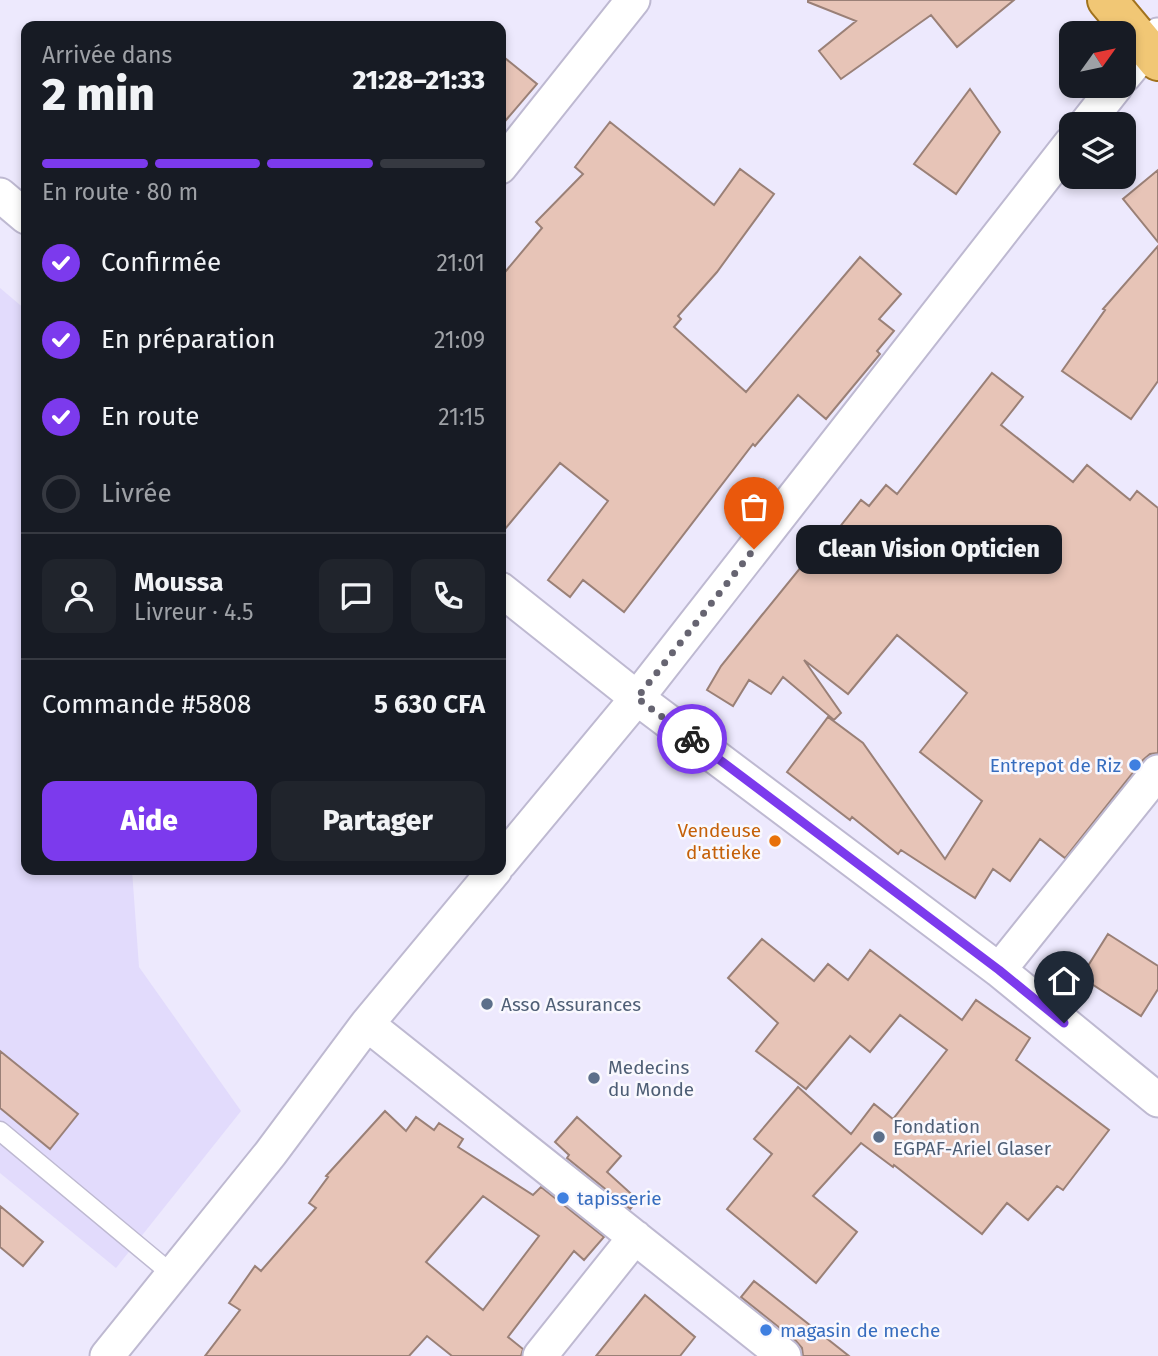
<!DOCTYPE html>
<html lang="fr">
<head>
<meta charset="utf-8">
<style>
	:root { --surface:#171b24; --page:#20242c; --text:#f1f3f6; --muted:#9ea1a6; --line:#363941; --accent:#7c3aed }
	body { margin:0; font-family:"Fira Sans",sans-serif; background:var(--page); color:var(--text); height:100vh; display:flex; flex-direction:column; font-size:26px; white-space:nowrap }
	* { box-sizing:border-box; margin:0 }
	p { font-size:23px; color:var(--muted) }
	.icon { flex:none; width:38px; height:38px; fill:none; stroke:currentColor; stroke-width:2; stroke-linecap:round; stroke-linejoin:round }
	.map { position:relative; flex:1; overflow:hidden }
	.side { position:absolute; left:21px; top:21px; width:485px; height:854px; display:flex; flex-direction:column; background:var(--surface); border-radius:14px; box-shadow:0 4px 10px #0003 }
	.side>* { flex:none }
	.needle { width:46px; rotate:57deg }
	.fabs { position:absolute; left:1059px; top:21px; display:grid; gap:14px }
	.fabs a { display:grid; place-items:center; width:77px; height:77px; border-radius:14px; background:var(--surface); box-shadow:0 4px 10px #0003; font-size:35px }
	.pin { position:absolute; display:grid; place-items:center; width:60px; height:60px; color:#fff; margin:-72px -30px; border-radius:50% 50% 50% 0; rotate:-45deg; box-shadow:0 0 7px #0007 }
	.pin .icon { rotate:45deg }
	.courier { position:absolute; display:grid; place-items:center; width:70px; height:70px; margin:-35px; border:5px solid #7c3aed; border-radius:50%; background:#fff; color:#222; box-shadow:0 2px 9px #0007 }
	.bubble { position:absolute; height:49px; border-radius:14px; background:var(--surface); box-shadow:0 4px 10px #0003; font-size:23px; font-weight:800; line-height:49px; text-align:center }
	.head em { font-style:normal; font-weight:800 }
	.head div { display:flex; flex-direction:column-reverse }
	.head { display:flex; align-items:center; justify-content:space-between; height:119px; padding:0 21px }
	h1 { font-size:46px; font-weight:800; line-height:52px }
	.bar { display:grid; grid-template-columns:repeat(4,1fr); gap:10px 7px; align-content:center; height:84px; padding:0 21px }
	.bar i { height:9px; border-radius:5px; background:var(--line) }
	.bar .active { background:var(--accent) }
	.bar p { grid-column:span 4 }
	.line { display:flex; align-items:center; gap:18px; padding:0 21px; border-top:2px solid var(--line) }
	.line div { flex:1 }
	.round { display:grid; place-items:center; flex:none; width:74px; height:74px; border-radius:14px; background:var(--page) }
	ol { padding:0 21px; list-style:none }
	li { display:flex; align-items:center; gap:21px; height:77px }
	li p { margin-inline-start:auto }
	li .icon { padding:7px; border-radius:50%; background:var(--accent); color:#fff; stroke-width:4 }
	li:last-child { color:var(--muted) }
	li i { width:38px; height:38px; border:4px solid var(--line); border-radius:50% }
	.button { display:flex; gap:14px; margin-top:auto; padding:14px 21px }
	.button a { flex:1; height:80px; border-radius:14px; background:var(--accent); color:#fff; font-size:28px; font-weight:800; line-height:80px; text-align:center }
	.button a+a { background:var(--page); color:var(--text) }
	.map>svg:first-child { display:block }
	.built { fill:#e2dbfc }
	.building { fill:#e7c4b7; stroke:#9a8077; stroke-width:2; fill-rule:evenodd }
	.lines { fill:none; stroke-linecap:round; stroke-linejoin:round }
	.lane-casing { stroke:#beb9d1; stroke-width:21 }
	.street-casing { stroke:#beb9d1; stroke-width:37 }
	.primary-casing { stroke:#a1721d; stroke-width:42 }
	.lane { stroke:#fff; stroke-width:18 }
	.street { stroke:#fff; stroke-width:33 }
	.primary { stroke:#f1c775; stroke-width:38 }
	.done { stroke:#666471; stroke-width:7; stroke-dasharray:0 12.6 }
	.route { stroke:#7c3aed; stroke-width:9 }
	.shop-dot { fill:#3f7fe0; stroke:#f9f8fe; stroke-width:2.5 }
	.food-dot { fill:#e8710a; stroke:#f9f8fe; stroke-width:2.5 }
	.service-dot { fill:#5c6f8a; stroke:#f9f8fe; stroke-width:2.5 }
	.labels { text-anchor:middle; stroke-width:5; stroke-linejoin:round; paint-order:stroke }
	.shop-label { font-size:19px; fill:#366cbe; stroke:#f9f8fe; text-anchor:start }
	.food-label { font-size:19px; fill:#c56008; stroke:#f9f8fe; text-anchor:end }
	.service-label { font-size:19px; fill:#4e5e75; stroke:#f9f8fe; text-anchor:start }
</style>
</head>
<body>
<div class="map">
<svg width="1158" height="1356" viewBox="0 0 1158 1356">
	<rect width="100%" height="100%" fill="#ede9fd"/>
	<path class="built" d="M0 288 26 310V870H132L139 967 241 1111 116 1268 0 1173Z"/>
	<path class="building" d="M808 0H1014L957 47 931 15 841 79 819 51 856 21 808 2Z
		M500 54 537 84 500 127Z
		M970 89 1000 132 956 194 914 164Z
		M610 122 714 205 740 169 774 194 717 272 678 316 681 319 674 327 746 392 860 257 901 294 879 319 894 331 877 351 880 354 826 419 798 395 755 446 753 444 624 612 583 580 570 597 548 580 608 501 560 463 500 535V278L542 228 536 222 583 174 575 167Z
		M1158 170V242L1123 199Z
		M1158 246V381L1131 419 1062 371 1105 310 1103 309Z
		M992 373 1023 397 1001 425 1073 482 1087 465 1130 500 1137 491 1158 508V753L1150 754 1143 760 1065 858 1040 839 1010 881 993 869 975 898 901 850 898 854 852 817 850 820 787 772 828 717 863 743 945 859 982 801 920 752 967 693 897 635 848 694 804 660 841 713 834 720 783 677 771 694 749 680 733 706 707 690 721 666 762 615 801 567 805 571 861 500 869 506 886 485 897 494Z
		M1108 934 1158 966V989L1141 1016 1081 977Z
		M762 939 814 981 828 964 848 980 870 950 962 1020 976 1000 1030 1038 1016 1060 1109 1130 1063 1190 1057 1186 1028 1220 1007 1203 982 1234 894 1165 893 1167 861 1143 813 1196 857 1232 816 1283 727 1209 772 1154 754 1139 798 1087 851 1134 874 1104 893 1119 947 1050 900 1015 870 1052 850 1036 806 1089 756 1051 778 1023 728 978Z
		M0 1051 78 1114 50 1149 0 1108Z
		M385 1111 406 1131 416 1117 434 1130 439 1123 463 1139 458 1147 533 1195 541 1187 604 1237 584 1260 574 1251 508 1337 523 1349 521 1356H452L427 1336 409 1356H205L240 1310 229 1303 255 1266 261 1271 316 1208 309 1203 328 1177 326 1176ZM483 1196 539 1236 483 1310 426 1262Z
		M577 1117 621 1156 607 1172 638 1200 630 1209 567 1158 569 1155 555 1142Z
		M0 1206 43 1242 23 1266 0 1247Z
		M754 1281 849 1356H803L802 1348 796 1341 741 1297Z
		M645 1295 695 1337 680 1356H596Z"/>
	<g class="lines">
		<defs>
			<path id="lane" d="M0 1131 173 1275"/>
			<path id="street" d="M1124 76 1158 35
				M1086 124 1116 86
				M500 167 633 0
				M0 195 26 217
				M500 589 637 698 999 970 1158 1100
				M500 863 637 698 1071 143
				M999 970 1158 772
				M367 1024 784 1356
				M107 1356 270 1154 367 1024 495 870
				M540 1356 635 1237"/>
			<path id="primary" d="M1107 0 1158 61"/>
		</defs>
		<use href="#lane" class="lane-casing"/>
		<use href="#street" class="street-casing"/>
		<use href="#primary" class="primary-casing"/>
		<use href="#lane" class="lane"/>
		<use href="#street" class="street"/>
		<use href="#primary" class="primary"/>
	</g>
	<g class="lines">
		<path class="done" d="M692 739 637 698 754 549"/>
		<path class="route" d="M692 739 999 970 1064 1023"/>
	</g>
	<g class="shop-dot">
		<circle cx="1135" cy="765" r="7"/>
		<circle cx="563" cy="1198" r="7"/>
		<circle cx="766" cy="1330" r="7"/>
	</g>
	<circle class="food-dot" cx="775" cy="841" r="7"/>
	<g class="service-dot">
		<circle cx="487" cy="1004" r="7"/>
		<circle cx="594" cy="1078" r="7"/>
		<circle cx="879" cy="1137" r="7"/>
	</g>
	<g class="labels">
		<g class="shop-label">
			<text x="1121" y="772" text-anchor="end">Entrepot de Riz</text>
			<text x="577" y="1205">tapisserie</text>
			<text x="780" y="1337">magasin de meche</text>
		</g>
		<g class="food-label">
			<text x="761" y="837">Vendeuse<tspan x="761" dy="22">d'attieke</tspan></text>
		</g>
		<g class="service-label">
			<text x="501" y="1011">Asso Assurances</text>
			<text x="608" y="1074">Medecins<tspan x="608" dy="22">du Monde</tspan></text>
			<text x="893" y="1133">Fondation<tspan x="893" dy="22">EGPAF-Ariel Glaser</tspan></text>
		</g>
	</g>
</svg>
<div class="fabs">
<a><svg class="needle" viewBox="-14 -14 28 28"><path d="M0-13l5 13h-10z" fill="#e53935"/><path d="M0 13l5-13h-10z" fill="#9ea1a6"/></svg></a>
<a><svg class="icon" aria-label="layers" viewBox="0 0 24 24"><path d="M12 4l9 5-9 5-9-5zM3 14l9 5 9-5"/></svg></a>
</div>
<div class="pin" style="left:754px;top:549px;background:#ea580c"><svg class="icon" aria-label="bag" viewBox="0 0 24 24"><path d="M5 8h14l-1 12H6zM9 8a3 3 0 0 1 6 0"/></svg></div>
<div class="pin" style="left:1064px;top:1023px;background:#1f2937"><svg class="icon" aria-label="home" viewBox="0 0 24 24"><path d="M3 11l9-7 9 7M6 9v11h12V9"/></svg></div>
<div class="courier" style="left:692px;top:739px"><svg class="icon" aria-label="bike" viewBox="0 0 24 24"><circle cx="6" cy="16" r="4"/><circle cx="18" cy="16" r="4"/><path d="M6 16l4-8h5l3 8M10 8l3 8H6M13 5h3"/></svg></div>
<div class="bubble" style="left:796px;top:525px;width:266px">Clean Vision Opticien</div>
<section class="side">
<div class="head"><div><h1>2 min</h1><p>Arrivée dans</p></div><em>21:28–21:33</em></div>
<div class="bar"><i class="active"></i><i class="active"></i><i class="active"></i><i></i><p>En route · 80 m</p></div>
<ol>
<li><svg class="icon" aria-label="check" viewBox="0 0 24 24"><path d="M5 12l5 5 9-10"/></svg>Confirmée<p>21:01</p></li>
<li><svg class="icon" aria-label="check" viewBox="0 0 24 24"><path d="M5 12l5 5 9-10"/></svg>En préparation<p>21:09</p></li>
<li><svg class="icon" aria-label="check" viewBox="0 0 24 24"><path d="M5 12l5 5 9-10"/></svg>En route<p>21:15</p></li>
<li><i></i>Livrée</li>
</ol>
<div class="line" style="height:126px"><a class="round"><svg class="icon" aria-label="person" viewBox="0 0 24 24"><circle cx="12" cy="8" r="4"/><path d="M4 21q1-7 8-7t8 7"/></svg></a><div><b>Moussa</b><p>Livreur · 4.5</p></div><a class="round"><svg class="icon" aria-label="chat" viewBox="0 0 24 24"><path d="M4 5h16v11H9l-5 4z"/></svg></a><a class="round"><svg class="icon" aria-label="phone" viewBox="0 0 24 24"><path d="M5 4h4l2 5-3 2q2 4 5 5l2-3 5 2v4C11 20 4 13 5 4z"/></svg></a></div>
<div class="line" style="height:91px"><div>Commande #5808</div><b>5 630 CFA</b></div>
<div class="button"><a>Aide</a><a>Partager</a></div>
</section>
</div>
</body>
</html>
